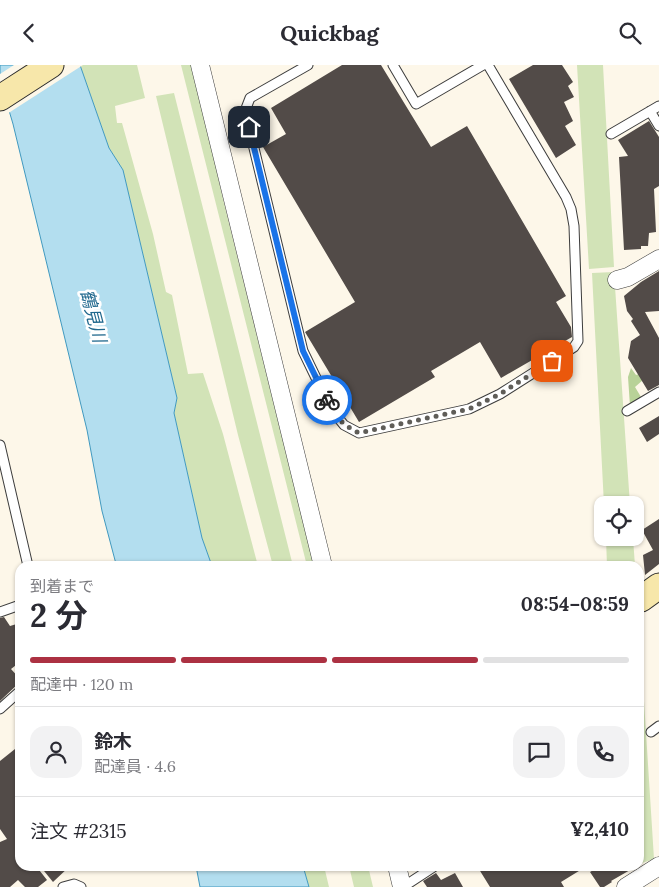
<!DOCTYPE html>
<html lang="ja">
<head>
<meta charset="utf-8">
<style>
	:root { --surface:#fff; --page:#f2f2f3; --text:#2b2b33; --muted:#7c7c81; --line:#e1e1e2; --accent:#ac3142 }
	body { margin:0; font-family:Lora,"Noto Sans JP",serif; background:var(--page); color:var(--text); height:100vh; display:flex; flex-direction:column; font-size:19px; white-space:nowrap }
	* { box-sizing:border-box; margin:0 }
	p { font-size:16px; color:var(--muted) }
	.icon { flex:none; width:28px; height:28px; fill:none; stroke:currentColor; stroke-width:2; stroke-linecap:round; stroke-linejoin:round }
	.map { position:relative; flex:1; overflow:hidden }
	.sheet { position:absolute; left:15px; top:496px; width:629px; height:310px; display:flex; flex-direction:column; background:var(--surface); border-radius:15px; box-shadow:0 1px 4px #0004 }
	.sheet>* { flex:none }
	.buttons { position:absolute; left:594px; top:431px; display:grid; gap:10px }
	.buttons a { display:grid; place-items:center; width:50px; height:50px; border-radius:10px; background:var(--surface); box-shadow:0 1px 4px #0004; font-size:25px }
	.pin { position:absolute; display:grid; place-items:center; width:42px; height:42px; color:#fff; margin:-21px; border-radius:10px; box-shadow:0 2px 8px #0006 }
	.courier { position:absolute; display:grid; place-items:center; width:50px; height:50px; margin:-25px; border:4px solid #1a73e8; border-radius:50%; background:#fff; color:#222; box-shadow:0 1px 6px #0007 }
	.overview em { font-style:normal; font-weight:700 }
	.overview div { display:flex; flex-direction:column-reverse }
	.overview { display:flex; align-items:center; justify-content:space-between; height:85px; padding:0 15px }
	h1 { font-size:32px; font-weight:700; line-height:38px }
	.bar { display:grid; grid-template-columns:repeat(4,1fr); gap:8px 5px; align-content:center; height:60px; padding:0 15px }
	.bar i { height:6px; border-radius:4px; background:var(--line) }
	.bar .on { background:var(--accent) }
	.bar p { grid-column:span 4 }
	.line { display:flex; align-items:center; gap:12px; padding:0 15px; border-top:1px solid var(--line) }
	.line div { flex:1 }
	.round { display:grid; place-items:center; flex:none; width:52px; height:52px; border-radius:15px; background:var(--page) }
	header { display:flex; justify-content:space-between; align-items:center; height:65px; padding:0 15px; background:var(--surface); font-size:22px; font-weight:700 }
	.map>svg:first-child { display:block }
	.green { fill:#d2e3b7 }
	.forest { fill:#b8d298 }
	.water { fill:#b3deef; stroke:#4199bf }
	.pier { fill:#fdf7e9 }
	.building { fill:#524b48 }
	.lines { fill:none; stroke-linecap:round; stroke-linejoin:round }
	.lane-casing { stroke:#3d3d3d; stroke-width:11 }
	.street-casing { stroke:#3d3d3d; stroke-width:19 }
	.secondary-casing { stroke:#2c2c2c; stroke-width:27 }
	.lane { stroke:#fff; stroke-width:9 }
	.street { stroke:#fff; stroke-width:18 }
	.secondary { stroke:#f7e7aa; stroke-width:25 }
	.done { stroke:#5f5d58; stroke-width:5; stroke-dasharray:0 9 }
	.route { stroke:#1a73e8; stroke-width:6 }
	.labels { text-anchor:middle; stroke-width:5; stroke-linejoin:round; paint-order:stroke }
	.water-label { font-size:18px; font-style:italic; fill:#21698e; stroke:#fff }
</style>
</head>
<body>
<header><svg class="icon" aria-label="back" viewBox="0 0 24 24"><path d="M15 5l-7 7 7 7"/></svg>Quickbag<svg class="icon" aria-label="search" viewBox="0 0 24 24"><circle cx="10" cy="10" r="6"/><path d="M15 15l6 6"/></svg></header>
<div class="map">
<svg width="659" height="822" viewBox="0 0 659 822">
	<rect width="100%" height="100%" fill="#fdf7e9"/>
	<path class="green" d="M80 0H137L145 33 115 41 117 58H122L153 169 166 227 172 230 188 309 203 308 223 369 258 501H212L202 473 174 348 177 333 123 105 109 83Z
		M181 0H193L223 134 314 501H307Z
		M577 0H603L614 202 589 204Z
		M174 28 293 501H273L238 370 156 31Z
		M614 207 630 440H604L592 208Z
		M606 473H633L635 501H607Z
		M639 557 654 794 639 799Z
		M303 801H324L329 822H309Z
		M349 801H368L373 822H354Z"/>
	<path class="forest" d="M631 303 636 310 639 309 643 315 635 322 641 332 630 341 628 312Z"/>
	<path class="water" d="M0 0H80L109 83 123 105 177 333 174 348 202 473 212 501H119L116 499 102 446 87 365 13 59 0 15Z
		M196 801H303L309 822H200Z"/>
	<path class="pier" d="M14 0H83L7 49 0 24V9Z"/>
	<path class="building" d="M342 0H381L431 82 467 61 566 231 556 237 571 262 572 272 501 313 480 277 431 306 435 312 359 357 305 267 355 237 263 82 286 69 271 43Z
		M533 0H562L573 17 568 21 574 32 564 37 573 56 565 61 576 80 556 93 509 14Z
		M649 56 659 72V121L654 124 656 167 649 168 648 181H641V184L624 185 619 92 628 91 618 75Z
		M659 206V246L645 247 659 273V320L648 326 628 293 631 276 640 270 631 256 633 254 627 246 624 231 641 217Z
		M659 351V369L647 377 639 363Z
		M659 454V499L645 510 643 490 653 485 642 465Z
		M4 552 10 561 20 558V597L11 604 20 614V617L0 636V553Z
		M20 680V801H36L47 815 38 822H25L18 815 10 822H0V777L7 774 0 764V696Z
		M40 801H70L53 817Z
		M477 801H587L561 817 564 822H490Z
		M600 801H637L611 816 612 817 604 822H600L590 807Z
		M436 808 441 815 455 808 463 822H427L423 816Z"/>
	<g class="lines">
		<defs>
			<path id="lane" d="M308 0 250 33 245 46 303 286 331 344 344 360 359 368 469 344 500 329 574 282 578 276 574 161 571 144 566 132 488 0
				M393 0 416 39 483 0
				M650 46 659 61
				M611 69 659 41
				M627 346 659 327
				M0 380 28 501
				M0 547 20 540
				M0 644 20 626
				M651 667 659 661
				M63 822 74 819 81 822
				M403 822 435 801"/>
			<path id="street" d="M200 0 323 501
				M617 215 628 212 659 194
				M397 801 402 822
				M626 822 659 801"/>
			<path id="secondary" d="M0 33 51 0
				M641 534 659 521"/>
		</defs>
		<use href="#lane" class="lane-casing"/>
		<use href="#street" class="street-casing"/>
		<use href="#secondary" class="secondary-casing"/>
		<use href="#lane" class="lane"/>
		<use href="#street" class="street"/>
		<use href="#secondary" class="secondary"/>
	</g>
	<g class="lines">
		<path class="done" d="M327 335C335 353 342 359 359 368L469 344 500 329 552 296"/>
		<path class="route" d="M249 62 303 286 327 335"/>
	</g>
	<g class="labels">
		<g class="water-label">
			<text transform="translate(93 251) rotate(75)" y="6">鶴見川</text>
		</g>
	</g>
</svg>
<div class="buttons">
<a><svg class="icon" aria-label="locate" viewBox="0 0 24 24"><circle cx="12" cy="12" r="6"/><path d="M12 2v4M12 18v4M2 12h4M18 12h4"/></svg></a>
</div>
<div class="pin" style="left:552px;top:296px;background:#ea580c"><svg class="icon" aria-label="bag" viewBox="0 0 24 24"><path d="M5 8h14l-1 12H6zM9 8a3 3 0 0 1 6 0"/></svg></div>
<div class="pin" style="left:249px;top:62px;background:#1f2937"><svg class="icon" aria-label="home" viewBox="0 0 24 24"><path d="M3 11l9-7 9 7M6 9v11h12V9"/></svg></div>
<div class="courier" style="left:327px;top:335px"><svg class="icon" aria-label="bike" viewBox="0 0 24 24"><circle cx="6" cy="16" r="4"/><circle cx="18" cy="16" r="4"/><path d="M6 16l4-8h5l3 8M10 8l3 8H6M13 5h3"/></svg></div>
<section class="sheet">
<div class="overview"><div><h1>2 分</h1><p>到着まで</p></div><em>08:54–08:59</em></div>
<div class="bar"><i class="on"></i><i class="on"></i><i class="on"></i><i></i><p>配達中 · 120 m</p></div>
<div class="line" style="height:90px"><a class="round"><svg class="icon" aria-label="person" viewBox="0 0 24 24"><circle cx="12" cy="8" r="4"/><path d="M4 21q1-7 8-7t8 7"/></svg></a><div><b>鈴木</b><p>配達員 · 4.6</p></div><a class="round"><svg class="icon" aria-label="chat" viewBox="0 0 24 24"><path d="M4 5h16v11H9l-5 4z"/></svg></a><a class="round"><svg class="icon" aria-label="phone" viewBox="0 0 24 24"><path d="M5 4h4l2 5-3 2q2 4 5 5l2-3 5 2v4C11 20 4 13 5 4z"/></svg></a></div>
<div class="line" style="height:65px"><div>注文 #2315</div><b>¥2,410</b></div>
</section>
</div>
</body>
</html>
